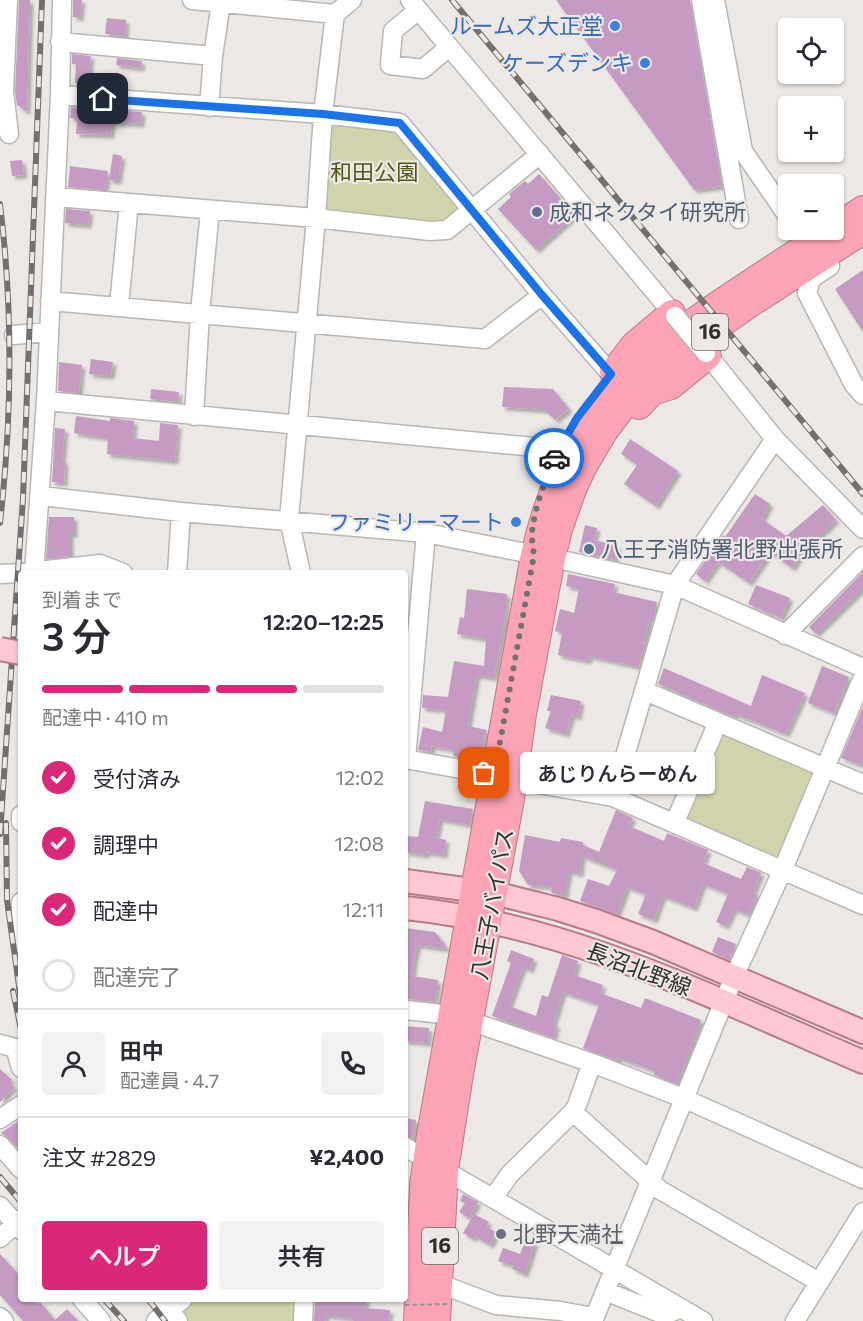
<!DOCTYPE html>
<html lang="ja">
<head>
<meta charset="utf-8">
<style>
	:root { --surface:#fff; --page:#f2f2f3; --text:#2b2b33; --muted:#7c7c81; --line:#e1e1e2; --accent:#db2777 }
	body { margin:0; font-family:Commissioner,"Noto Sans JP",sans-serif; background:var(--page); color:var(--text); height:100vh; display:flex; flex-direction:column; font-size:22px; white-space:nowrap }
	* { box-sizing:border-box; margin:0 }
	p { font-size:20px; color:var(--muted) }
	.icon { flex:none; width:33px; height:33px; fill:none; stroke:currentColor; stroke-width:2; stroke-linecap:round; stroke-linejoin:round }
	.map { position:relative; flex:1; overflow:hidden }
	.drawer { position:absolute; left:18px; top:570px; width:390px; height:732px; display:flex; flex-direction:column; background:var(--surface); border-radius:6px; box-shadow:0 2px 4px #0004 }
	.drawer>* { flex:none }
	.buttons { position:absolute; left:778px; top:18px; display:grid; gap:12px }
	.buttons a { display:grid; place-items:center; width:66px; height:66px; border-radius:6px; background:var(--surface); box-shadow:0 2px 4px #0004; font-size:30px }
	.pin { position:absolute; display:grid; place-items:center; width:51px; height:51px; color:#fff; margin:-26px; border-radius:12px; box-shadow:0 3px 9px #0006 }
	.courier { position:absolute; display:grid; place-items:center; width:60px; height:60px; margin:-30px; border:4px solid #1a73e8; border-radius:50%; background:#fff; color:#222; box-shadow:0 2px 8px #0007 }
	.bubble { position:absolute; height:42px; border-radius:6px; background:var(--surface); box-shadow:0 2px 4px #0004; font-size:20px; font-weight:600; line-height:42px; text-align:center }
	.head em { font-style:normal; font-weight:600 }
	.head div { display:flex; flex-direction:column-reverse }
	.head { display:flex; align-items:center; justify-content:space-between; height:102px; padding:0 24px }
	h1 { font-size:39px; font-weight:600; line-height:45px }
	.bar { display:grid; grid-template-columns:repeat(4,1fr); gap:9px 6px; align-content:center; height:72px; padding:0 24px }
	.bar i { height:8px; border-radius:4px; background:var(--line) }
	.bar .current { background:var(--accent) }
	.bar p { grid-column:span 4 }
	.line { display:flex; align-items:center; gap:15px; padding:0 24px; border-top:2px solid var(--line) }
	.line div { flex:1 }
	.round { display:grid; place-items:center; flex:none; width:63px; height:63px; border-radius:6px; background:var(--page) }
	ol { padding:0 24px; list-style:none }
	li { display:flex; align-items:center; gap:18px; height:66px }
	li p { margin-inline-start:auto }
	li .icon { padding:6px; border-radius:50%; background:var(--accent); color:#fff; stroke-width:4 }
	li:last-child { color:var(--muted) }
	li i { width:33px; height:33px; border:3px solid var(--line); border-radius:50% }
	.action { display:flex; gap:12px; margin-top:auto; padding:12px 24px }
	.action a { flex:1; height:69px; border-radius:6px; background:var(--accent); color:#fff; font-size:24px; font-weight:600; line-height:69px; text-align:center }
	.action a+a { background:var(--page); color:var(--text) }
	.map>svg:first-child { display:block }
	.green { fill:#d1d3aa }
	.building { fill:#c59bc3; filter:url(#shadow) }
	.lines { fill:none; stroke-linecap:round; stroke-linejoin:round }
	.minor-casing { stroke:#b9b6b3; stroke-width:21 }
	.major-casing { stroke:#b67b87; stroke-width:26 }
	.highway-casing { stroke:#b67b87; stroke-width:28 }
	.minor { stroke:#fff; stroke-width:18 }
	.major { stroke:#fdc8d3; stroke-width:22 }
	.highway { stroke:#fca3b6; stroke-width:26 }
	.rail-casing { stroke:#73706f; stroke-width:6 }
	.rail { stroke:#ebe8e5; stroke-width:4; stroke-dasharray:11; stroke-linecap:butt }
	.minor-bridge-casing { stroke:#b9b6b3; stroke-width:21; stroke-linecap:butt }
	.major-bridge-casing { stroke:#b67b87; stroke-width:26; stroke-linecap:butt }
	.path-bridge { stroke:#969492; stroke-width:2; stroke-dasharray:4.5 3; stroke-linecap:butt }
	.minor-bridge { stroke:#fff; stroke-width:18 }
	.major-bridge { stroke:#fdc8d3; stroke-width:22 }
	.done { stroke:#73716f; stroke-width:6; stroke-dasharray:0 10.8 }
	.route { stroke:#1a73e8; stroke-width:8 }
	.shop-dot { fill:#3f7fe0; stroke:#ebe8e5; stroke-width:2 }
	.service-dot { fill:#5c6f8a; stroke:#ebe8e5; stroke-width:2 }
	.worship-dot { fill:#6b7280; stroke:#ebe8e5; stroke-width:2 }
	.labels { text-anchor:middle; stroke-width:4.5; stroke-linejoin:round; paint-order:stroke }
	.shield { fill:#ebe8e5; stroke:#6a6866; stroke-width:1.5 }
	.shield-label { font-size:21px; font-weight:bold; fill:#333130 }
	.shop-label { font-size:22px; fill:#366cbe; stroke:#ebe8e5; text-anchor:end }
	.park-label { font-size:22px; fill:#535416; stroke:#ebe8e5 }
	.service-label { font-size:22px; fill:#4e5e75; stroke:#ebe8e5; text-anchor:start }
	.street-label { font-size:22px; fill:#333130; stroke:#ebe8e5 }
	.worship-label { font-size:22px; fill:#5b616d; stroke:#ebe8e5; text-anchor:start }
</style>
</head>
<body>
<div class="map">
<svg width="863" height="1321" viewBox="0 0 863 1321">
	<defs>
		<filter id="shadow"><feDropShadow dx="3.5" dy="3.5" stdDeviation="1.5" flood-color="#0004"/></filter>
	</defs>
	<rect width="100%" height="100%" fill="#ebe8e5"/>
	<path class="green" d="M332 122 397 126 464 206 448 228 324 215 329 125Z
		M722 729 808 766 814 773 780 855 774 857 682 820Z
		M192 1299H297L296 1321H186L182 1316 183 1307Z"/>
	<path class="building" d="M19 0H30L27 112 17 105 15 91Z
		M73 0H82L80 17H73Z
		M556 0H690L722 186 694 190Z
		M107 18 126 20 125 36 105 34Z
		M72 54 91 56 89 73 97 74 96 85 75 83 76 64H72Z
		M117 58 142 61 141 68 116 65Z
		M71 107 142 112 141 124 112 122 111 135 76 134 77 118H70Z
		M113 154 122 156 118 181 109 180Z
		M22 160 24 175 12 176 10 161Z
		M70 166 108 171 105 190 68 187Z
		M539 174 575 215 536 250 498 209 511 197 509 194 525 181 528 184Z
		M66 209 90 211 88 225 65 223Z
		M863 270V332L835 289Z
		M91 359 113 362 111 376 89 374Z
		M59 362 82 365 79 393 58 391Z
		M504 387 553 389 569 409 555 420 545 410 502 407Z
		M151 389 179 392 178 402 150 399Z
		M76 416 110 421V418L134 421 133 438 159 441 160 423 178 425 175 461 107 454 108 438 74 433Z
		M55 428 65 429 62 461H65L64 483 52 482Z
		M630 439 678 471 656 506 624 484 637 465 621 454Z
		M755 494 770 504 762 519 786 536 823 505 836 520 805 549 792 568 770 552 749 583 718 562 705 581 696 574 723 535 725 537Z
		M49 517H74V534H70V556L46 559Z
		M585 525 597 528 594 540 618 546 615 560 579 552Z
		M863 572V588L816 634 809 627Z
		M568 574 615 584 613 592 657 602 654 618H650L639 667 589 656 588 661 558 655 562 633 555 631 560 609 574 613 579 589 566 586Z
		M756 585 790 598 781 618 748 604Z
		M467 589 507 594 505 615H506L494 678 477 675 468 726 487 730 479 761 453 756 454 750 432 746 431 752 418 750 423 727 442 732 446 710 422 708 423 695 448 697 454 661 484 666 486 639 457 634 460 617 464 618Z
		M822 666 849 677 834 713 808 703Z
		M664 668 751 706 762 675 805 693 786 734 735 714 734 717 658 684Z
		M551 695 581 701 578 717 572 715 566 734 545 728 551 711H547Z
		M863 706V759L861 765 841 758Z
		M536 763 557 766 555 776 534 772Z
		M425 801 473 809 470 825 440 819 436 838 446 840 444 855 426 852V855L405 852 406 836 418 837Z
		M616 810 633 818 629 826 664 841 667 833 708 850 703 863 741 879 747 867 761 873 753 892 757 894 749 915 734 909 726 926 716 922 728 894 703 884 694 908 663 896 654 920 638 914 646 894 627 887 617 914 591 905 580 901 588 879 609 886 617 870 582 856 580 874 569 871 565 895 551 893 552 887 528 885 519 871 525 835 560 842 561 838 583 842V845L599 852Z
		M405 928 435 932 448 949 417 945 412 976 438 980 435 1002 407 999 408 984H405Z
		M718 937 736 944 729 960 712 952Z
		M511 950 534 959 530 970 523 967 509 1006 536 1016 542 995 548 997 562 955 578 961 574 975 603 985 600 993 641 1008 645 998 701 1020 677 1084 654 1075 655 1071 618 1058 617 1061 583 1048 599 1005 563 992 553 1024 557 1025 553 1038 492 1016 511 963 507 961Z
		M405 1026 429 1028 428 1043 405 1041Z
		M0 1069 12 1080 10 1082 14 1087 0 1102Z
		M405 1118 416 1120 412 1138 405 1136Z
		M21 1119V1152L8 1138 1 1133Z
		M463 1194 478 1202 469 1218 459 1212 465 1203 460 1201Z
		M474 1214 489 1222 486 1226 497 1233 490 1245 474 1236 473 1239 463 1233Z
		M526 1239 535 1243 525 1274 512 1269 513 1266 498 1261 503 1248 520 1254Z
		M0 1254 21 1277V1299H34L38 1304 40 1302 55 1320 67 1309 78 1321H23L0 1295Z
		M317 1299H367L364 1308 390 1310 389 1321H353L354 1319 326 1315 325 1321H314L315 1301Z"/>
	<g class="lines">
		<defs>
			<path id="minor" d="M8 0 4 91 9 134
				M192 0 335 14
				M410 0 675 316
				M701 0 739 219
				M715 0 743 151 789 218
				M418 10 393 31 390 65 423 69 449 47
				M60 42 213 56
				M60 95 323 114 400 123 542 295 611 374
				M209 107 213 56 221 3
				M55 197 316 218 430 231 447 230 540 154
				M797 230 802 236 811 230
				M830 266 811 279 807 293 854 385 863 395
				M50 301 485 339 542 295
				M119 306 129 203
				M14 335 48 332
				M706 353 775 439 863 529
				M46 401 545 448 557 451
				M194 416 200 313 210 210
				M41 496 181 512 426 533 571 562 675 585 863 668
				M21 573 100 564 123 573
				M34 573 46 401 60 95 62 0
				M177 573 181 512
				M301 573 289 519 316 218 323 114 335 14 352 0
				M0 574 21 573
				M785 635 863 556
				M645 691 863 784
				M405 759 494 775
				M406 759 426 533
				M515 780 613 797 863 905
				M613 797 675 585 775 439
				M21 815V822
				M675 822 718 722
				M21 902V944
				M405 1010 452 1015
				M470 1021 592 1063 683 1098 863 1179
				M0 1044 15 1048 21 1068
				M573 1112 660 1190 819 1282
				M0 1119 21 1105
				M0 1145 21 1169
				M405 1147 703 1321
				M493 1198 510 1174 573 1112 577 1105 592 1063
				M0 1206 21 1230
				M0 1238 21 1219
				M438 1283 496 1305 560 1311 594 1317
				M605 1291 665 1315 681 1308
				M82 1299 101 1321
				M161 1299 178 1321
				M0 1317 4 1321
				M156 1321 183 1299
				M303 1321 304 1299
				M593 1321 734 977 783 869 863 677
				M795 1321 863 1212"/>
			<path id="major" d="M405 881 494 893 558 909 596 921 653 942 863 1032
				M405 908C568 924 715 999 863 1062"/>
			<path id="highway" d="M834 228 863 209
				M613 372 634 345 672 313
				M639 406 652 392 671 386 708 356
				M417 1321 423 1185 430 1135 534 555C549 488 579 424 628 375 655 348 686 327 717 305 755 279 793 255 831 230
				M437 1321 445 1170 460 1074 511 799 523 714 552 558 559 529 574 487 585 464 604 432 625 404 656 373 684 350 750 304 863 231"/>
		</defs>
		<use href="#minor" class="minor-casing"/>
		<use href="#major" class="major-casing"/>
		<use href="#highway" class="highway-casing"/>
		<use href="#minor" class="minor"/>
		<use href="#major" class="major"/>
		<use href="#highway" class="highway"/>
		<defs>
			<path id="rail" d="M452 0 863 494
				M0 204C13 309 12 418 0 523
				M6 823 7 900 21 1000
				M0 834 23 498 42 0
				M13 991 21 1029
				M0 1177 21 1202
				M104 1299 124 1321
				M148 1299 165 1321"/>
		</defs>
		<use href="#rail" class="rail-casing"/>
		<use href="#rail" class="rail"/>
		<defs>
			<path id="minor-bridge" d="M675 316 706 353"/>
			<path id="major-bridge" d="M0 649 21 653"/>
		</defs>
		<use href="#minor-bridge" class="minor-bridge-casing"/>
		<use href="#major-bridge" class="major-bridge-casing"/>
		<path class="path-bridge" d="M405 1305 450 1304"/>
		<use href="#minor-bridge" class="minor-bridge"/>
		<use href="#major-bridge" class="major-bridge"/>
	</g>
	<g class="lines">
		<path class="done" d="M484 773 494 775 534 555C533 549 532 542 532 536 532 515 546 478 554 458"/>
		<path class="route" d="M103 99 323 114 400 123 542 295 611 374 577 418 554 458"/>
	</g>
	<g class="shop-dot">
		<circle cx="615" cy="26" r="6"/>
		<circle cx="645" cy="63" r="6"/>
		<circle cx="516" cy="522" r="6"/>
	</g>
	<g class="service-dot">
		<circle cx="537" cy="212" r="6"/>
		<circle cx="589" cy="549" r="6"/>
	</g>
	<circle class="worship-dot" cx="501" cy="1234" r="6"/>
	<g class="labels">
		<g class="shield">
			<rect x="692" y="314" width="36" height="36" rx="4.5"/>
			<rect x="422" y="1228" width="36" height="36" rx="4.5"/>
		</g>
		<g class="shield-label">
			<text x="710" y="339">16</text>
			<text x="440" y="1253">16</text>
		</g>
		<g class="shop-label">
			<text x="603" y="34">ルームズ大正堂</text>
			<text x="633" y="71">ケーズデンキ</text>
			<text x="504" y="530">ファミリーマート</text>
		</g>
		<g class="park-label">
			<text x="374" y="180">和田公園</text>
		</g>
		<g class="service-label">
			<text x="549" y="220">成和ネクタイ研究所</text>
			<text x="601" y="557">八王子消防署北野出張所</text>
		</g>
		<g class="street-label">
			<text transform="translate(492 904) rotate(-80)" y="8">八王子バイパス</text>
			<text transform="translate(639 969) rotate(21)" y="8">長沼北野線</text>
		</g>
		<g class="worship-label">
			<text x="513" y="1242">北野天満社</text>
		</g>
	</g>
</svg>
<div class="buttons">
<a><svg class="icon" aria-label="locate" viewBox="0 0 24 24"><circle cx="12" cy="12" r="6"/><path d="M12 2v4M12 18v4M2 12h4M18 12h4"/></svg></a>
<a>+</a>
<a>−</a>
</div>
<div class="pin" style="left:484px;top:773px;background:#ea580c"><svg class="icon" aria-label="bag" viewBox="0 0 24 24"><path d="M5 8h14l-1 12H6zM9 8a3 3 0 0 1 6 0"/></svg></div>
<div class="pin" style="left:103px;top:99px;background:#1f2937"><svg class="icon" aria-label="home" viewBox="0 0 24 24"><path d="M3 11l9-7 9 7M6 9v11h12V9"/></svg></div>
<div class="courier" style="left:554px;top:458px"><svg class="icon" aria-label="car" viewBox="0 0 24 24"><path d="M5 17H2v-5l4-1 3-4h7l3 4 3 1v5h-3M9 17h6M6 11h13"/><circle cx="7" cy="17" r="2"/><circle cx="17" cy="17" r="2"/></svg></div>
<div class="bubble" style="left:520px;top:752px;width:195px">あじりんらーめん</div>
<section class="drawer">
<div class="head"><div><h1>3 分</h1><p>到着まで</p></div><em>12:20–12:25</em></div>
<div class="bar"><i class="current"></i><i class="current"></i><i class="current"></i><i></i><p>配達中 · 410 m</p></div>
<ol>
<li><svg class="icon" aria-label="check" viewBox="0 0 24 24"><path d="M5 12l5 5 9-10"/></svg>受付済み<p>12:02</p></li>
<li><svg class="icon" aria-label="check" viewBox="0 0 24 24"><path d="M5 12l5 5 9-10"/></svg>調理中<p>12:08</p></li>
<li><svg class="icon" aria-label="check" viewBox="0 0 24 24"><path d="M5 12l5 5 9-10"/></svg>配達中<p>12:11</p></li>
<li><i></i>配達完了</li>
</ol>
<div class="line" style="height:108px"><a class="round"><svg class="icon" aria-label="person" viewBox="0 0 24 24"><circle cx="12" cy="8" r="4"/><path d="M4 21q1-7 8-7t8 7"/></svg></a><div><b>田中</b><p>配達員 · 4.7</p></div><a class="round"><svg class="icon" aria-label="phone" viewBox="0 0 24 24"><path d="M5 4h4l2 5-3 2q2 4 5 5l2-3 5 2v4C11 20 4 13 5 4z"/></svg></a></div>
<div class="line" style="height:78px"><div>注文 #2829</div><b>¥2,400</b></div>
<div class="action"><a>ヘルプ</a><a>共有</a></div>
</section>
</div>
</body>
</html>
